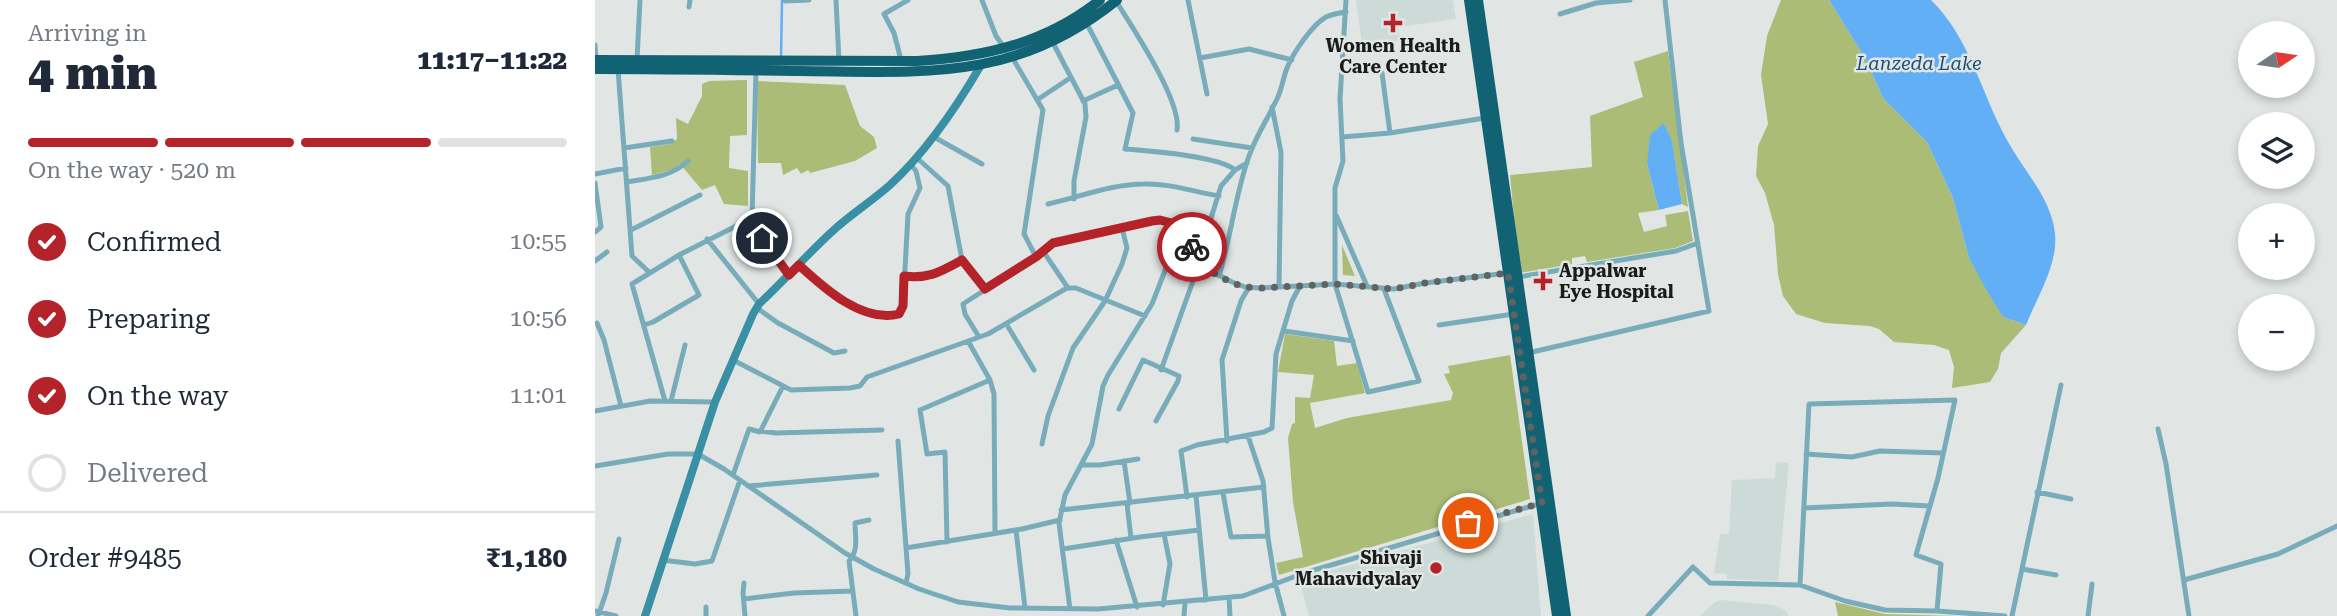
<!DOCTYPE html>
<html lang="en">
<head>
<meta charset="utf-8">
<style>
	:root { --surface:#fff; --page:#f2f2f3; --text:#1f2937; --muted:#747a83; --line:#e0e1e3; --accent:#b4232a }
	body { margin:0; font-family:"Roboto Serif",serif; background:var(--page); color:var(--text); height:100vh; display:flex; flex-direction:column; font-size:26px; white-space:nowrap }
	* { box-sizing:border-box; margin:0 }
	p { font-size:23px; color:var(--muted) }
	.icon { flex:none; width:38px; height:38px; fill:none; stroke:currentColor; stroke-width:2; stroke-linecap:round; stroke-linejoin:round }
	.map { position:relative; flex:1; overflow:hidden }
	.drawer { display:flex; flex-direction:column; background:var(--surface); width:595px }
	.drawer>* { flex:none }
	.needle { width:46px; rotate:77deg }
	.buttons { position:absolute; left:1643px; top:21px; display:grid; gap:14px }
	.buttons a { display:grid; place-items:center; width:77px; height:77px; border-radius:50%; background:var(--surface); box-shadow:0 4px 10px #0003; font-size:35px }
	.pin { position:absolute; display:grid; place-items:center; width:60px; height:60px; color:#fff; margin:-30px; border:4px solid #fff; border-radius:50%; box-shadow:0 2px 7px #0007 }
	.courier { position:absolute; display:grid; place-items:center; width:70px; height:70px; margin:-35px; border:5px solid #b4232a; border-radius:50%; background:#fff; color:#222; box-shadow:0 2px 9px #0007 }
	.headline em { font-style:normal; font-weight:800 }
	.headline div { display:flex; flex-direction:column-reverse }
	.headline { display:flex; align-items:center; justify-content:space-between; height:119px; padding:0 28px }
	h1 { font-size:46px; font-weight:800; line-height:52px }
	.bar { display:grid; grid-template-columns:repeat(4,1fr); gap:10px 7px; align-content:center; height:84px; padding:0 28px }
	.bar i { height:9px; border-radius:5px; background:var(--line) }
	.bar .on { background:var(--accent) }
	.bar p { grid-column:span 4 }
	.line { display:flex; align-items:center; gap:18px; padding:0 28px; border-top:2px solid var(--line) }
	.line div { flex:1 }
	ol { padding:0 28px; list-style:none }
	li { display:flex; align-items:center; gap:21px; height:77px }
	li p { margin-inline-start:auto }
	li .icon { padding:7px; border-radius:50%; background:var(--accent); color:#fff; stroke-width:4 }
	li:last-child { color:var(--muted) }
	li i { width:38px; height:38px; border:4px solid var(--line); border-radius:50% }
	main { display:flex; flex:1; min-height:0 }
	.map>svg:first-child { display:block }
	.built { fill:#ccdbd8 }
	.green { fill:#aabc76 }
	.water { fill:#63aff6 }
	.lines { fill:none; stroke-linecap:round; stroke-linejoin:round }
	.stream { stroke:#63aff6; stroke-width:2.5 }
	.street { stroke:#79acba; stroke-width:5 }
	.secondary { stroke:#3990a5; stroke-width:8 }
	.highway { stroke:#116374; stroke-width:10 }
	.done { stroke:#606362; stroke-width:7; stroke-dasharray:0 12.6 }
	.route { stroke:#b4232a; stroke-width:9 }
	.poi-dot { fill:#b4232a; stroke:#e1e6e5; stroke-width:2.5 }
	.labels { text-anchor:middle; stroke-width:5; stroke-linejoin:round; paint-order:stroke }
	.poi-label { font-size:18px; font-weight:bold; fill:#1a1c1c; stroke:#e1e6e5 }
	.water-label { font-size:19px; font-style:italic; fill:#1a507e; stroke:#e1e6e5 }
</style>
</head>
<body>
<main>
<section class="drawer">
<div class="headline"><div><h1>4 min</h1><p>Arriving in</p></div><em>11:17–11:22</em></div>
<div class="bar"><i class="on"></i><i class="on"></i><i class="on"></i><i></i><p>On the way · 520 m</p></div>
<ol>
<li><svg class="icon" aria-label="check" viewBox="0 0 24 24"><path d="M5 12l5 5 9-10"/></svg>Confirmed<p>10:55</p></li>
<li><svg class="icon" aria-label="check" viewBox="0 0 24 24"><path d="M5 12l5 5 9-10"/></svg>Preparing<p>10:56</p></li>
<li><svg class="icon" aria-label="check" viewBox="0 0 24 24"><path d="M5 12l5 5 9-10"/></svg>On the way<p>11:01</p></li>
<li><i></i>Delivered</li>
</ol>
<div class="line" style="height:91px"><div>Order #9485</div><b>₹1,180</b></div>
</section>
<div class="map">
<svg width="1742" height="616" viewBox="0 0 1742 616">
	<rect width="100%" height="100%" fill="#e1e6e5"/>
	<path class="built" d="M761 0H858L861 19 803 27 805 40 778 47 777 50H770L771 46 767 45Z
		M1181 462 1194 463 1183 581 1132 579V574L1119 573 1125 534H1134L1137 480 1180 478Z
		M938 514 946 616H714L704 579Z
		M1126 600 1179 605 1190 610 1194 616H1105L1120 602Z"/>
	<path class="green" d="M1186 0H1234L1270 58 1288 98 1332 142 1358 198 1374 258 1408 317 1431 325 1406 353 1403 369 1395 382 1357 388 1359 367 1354 350 1339 345 1299 342 1284 329 1275 326 1230 323 1201 314 1188 296 1183 274 1179 225 1170 193 1161 176 1163 146 1173 124 1166 75 1172 36Z
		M1073 51 1093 207 1087 204 1077 142 1069 123 1052 164 1064 210 1043 213 1049 232 1072 226 1070 215 1093 211 1098 241 1080 248 992 262 990 256 977 258V264L924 273 915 175 997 167 995 116 1048 97 1039 62Z
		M152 80V135L135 136 134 168 153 171V206L129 204 120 185 107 190 85 164 79 169 57 175 55 147 75 144 82 139 81 118 93 124 107 96V84L114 81Z
		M162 81 250 85 265 126 279 137 282 148 260 161 215 173 213 170 206 174 202 168 188 175 186 163H163Z
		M747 245 760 276 748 275Z
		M690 334 739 341 742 366 762 363 770 393 715 403 720 428 752 418 856 400 858 393 849 374 855 373 853 366 915 355 935 499 684 575 681 563 708 557 698 502 693 438 697 424 700 423V397L715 398 719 375 683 372Z
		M1240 602 1290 614 1363 616H1243Z"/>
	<path class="water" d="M1234 0H1336C1375 38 1386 93 1412 140 1428 170 1457 199 1460 234 1463 265 1442 297 1431 325L1408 317 1392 291 1374 258 1358 198 1332 142 1288 98 1270 58Z
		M1069 123 1077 141 1087 204 1064 210 1052 164 1055 135Z"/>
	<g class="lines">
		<path class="stream" d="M186 58 187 0"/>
		<path class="street" d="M241 0 244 61
			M387 0 401 36 408 46
			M593 0 612 94
			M751 0 745 99 748 161 740 188V284L773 392 824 381 789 289
			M190 1 214 0
			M521 1C537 27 587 101 582 130
			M94 7 95 0
			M965 14 1001 3 1035 0
			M491 22 538 113 530 149C554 151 624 156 640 170
			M457 41 490 104 491 117 479 181V199
			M0 45 1 60
			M417 57 448 110 429 234 441 257
			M605 58 654 49 697 60
			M42 60 45 0
			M306 60 299 33 289 14 313 0
			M23 69 37 256 55 273
			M787 73 795 133
			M442 100 475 78
			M488 101 523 85
			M677 107 686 152 684 287
			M339 137 387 164
			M747 137 795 133 890 118
			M598 139 657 148
			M29 148 77 141
			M322 158 353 186 367 260 390 289
			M0 174 31 168
			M32 182C54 178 76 177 93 161
			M0 183 6 227 0 232
			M453 204C485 197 517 184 549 184 573 183 600 192 624 196
			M741 215 772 286
			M153 220 194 275
			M36 230 105 195
			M112 239 164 304
			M448 251 473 288H481L550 316
			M0 261 12 252
			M601 263 637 282 650 287 665 288 740 284 799 289 830 283 912 273
			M204 265C229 288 267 323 304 314L308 306 313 214 325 188 321 171 316 165
			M309 276C334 279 345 272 367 260
			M624 276C636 237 640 195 654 156 661 136 673 118 682 99 687 89 688 78 692 68 698 53 717 25 731 17 737 14 744 13 751 12
			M923 277 1081 251 1103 243
			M162 308 183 323 239 353 250 351
			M2 323 9 340 26 406
			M49 325 58 322 104 295 84 255
			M412 325 439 370
			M844 325 919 314
			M689 331 758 341
			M384 337 370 314 368 304 441 257 458 243 565 220 610 232
			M373 341 395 380 399 394 400 533
			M933 353 1114 311 1086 143 1070 0
			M138 360 196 390 255 388 265 386 272 377 393 334 472 288
			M566 370 598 281 601 263 597 247
			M70 401 37 284 84 255 157 218 161 70
			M76 401 90 345
			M524 409 548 360 584 376 583 381 561 421
			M0 411 55 401 120 402
			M1563 429 1571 464 1594 616
			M165 431 181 433 287 430
			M653 436 668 481 673 538 680 582 689 616
			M303 441 313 574 311 583
			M632 441 627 360 646 301 654 287
			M447 444 453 416 478 348 510 301 527 264 532 248 527 228
			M1211 454 1257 457 1285 451 1348 453
			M529 461 535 503
			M487 465H505L543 459
			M0 466 73 454H103L129 469 250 553 279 569 324 589 363 602 415 608 503 609 648 596 709 573 947 503
			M138 475 154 429 165 432 188 386
			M153 486 282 475
			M1442 492 1476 499
			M628 493 636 537 673 536
			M601 496 611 600
			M592 497 586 451 602 445 669 432 677 428 681 354 697 301 705 286
			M532 504 536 538
			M1209 508 1297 504 1335 506
			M466 510 669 487
			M421 530 430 608
			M521 540 542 607
			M352 542 350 452 332 454 325 410 395 380
			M311 548 427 529 465 520
			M468 549 545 537 604 530
			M67 560 100 564 117 561 145 480
			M1427 569 1461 575
			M1589 580 1683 554 1742 526
			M149 583 148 593 150 616
			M1205 585 1214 404 1360 400 1343 478 1321 555 1346 564 1342 611 1410 616
			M634 598 635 616
			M149 599 199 593 258 591
			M568 605 575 564 569 534
			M111 607V616
			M475 609 464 523 470 495 497 444 508 386 513 375 557 304 573 263 597 247 606 239 613 228 626 186 640 170 652 163
			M0 611 21 616
			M3 616 11 593 24 539
			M261 616 254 561C264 551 260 536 260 523L274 520
			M589 616 590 603
			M1053 616 1098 567 1115 583 1205 585 1250 601 1290 610 1342 611
			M1417 616 1466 385
			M1493 616 1497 584"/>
		<path class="secondary" d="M50 616 120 402 158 314 164 304C191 279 214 252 241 228 258 213 278 200 295 185 332 151 361 108 386 65"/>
		<path class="highway" d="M874 0 962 616
			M883 0 971 616
			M0 60 322 61C390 57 451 43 505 0
			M0 69C68 69 135 70 203 71 326 72 419 83 522 0"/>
	</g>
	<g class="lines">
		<path class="done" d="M597 247 601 263 635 282 650 287 665 288 740 284 799 289 830 283 913 273 947 503 873 523"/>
		<path class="route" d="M167 238 194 275 204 265C229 288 267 323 304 314L308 306 309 276C334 279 345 272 367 260L390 289 441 257 458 243 557 221 565 220 610 232 597 247"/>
	</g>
	<g class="poi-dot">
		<path d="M794.5 12.5h7v7h7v7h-7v7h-7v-7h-7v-7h7z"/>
		<path d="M944.5 270.5h7v7h7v7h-7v7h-7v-7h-7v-7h7z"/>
		<circle cx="841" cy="568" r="7"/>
	</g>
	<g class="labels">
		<g class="poi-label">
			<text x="798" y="52">Women Health<tspan x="798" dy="21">Care Center</tspan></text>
			<text x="964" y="277" text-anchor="start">Appalwar<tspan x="964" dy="21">Eye Hospital</tspan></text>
			<text x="827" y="564" text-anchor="end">Shivaji<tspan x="827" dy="21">Mahavidyalay</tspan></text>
		</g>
		<g class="water-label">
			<text x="1324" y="70">Lanzeda Lake</text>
		</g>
	</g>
</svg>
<div class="buttons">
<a><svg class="needle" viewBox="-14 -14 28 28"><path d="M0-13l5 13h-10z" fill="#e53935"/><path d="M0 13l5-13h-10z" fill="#747a83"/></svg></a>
<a><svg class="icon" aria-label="layers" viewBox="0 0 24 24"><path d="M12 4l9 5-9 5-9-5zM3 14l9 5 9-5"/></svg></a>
<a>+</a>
<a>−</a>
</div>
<div class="pin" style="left:873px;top:523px;background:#ea580c"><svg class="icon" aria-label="bag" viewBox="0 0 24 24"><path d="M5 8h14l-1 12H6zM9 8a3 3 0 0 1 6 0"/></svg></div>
<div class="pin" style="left:167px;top:238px;background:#1f2937"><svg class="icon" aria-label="home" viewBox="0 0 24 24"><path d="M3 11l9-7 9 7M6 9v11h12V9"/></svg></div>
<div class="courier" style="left:597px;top:247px"><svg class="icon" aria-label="bike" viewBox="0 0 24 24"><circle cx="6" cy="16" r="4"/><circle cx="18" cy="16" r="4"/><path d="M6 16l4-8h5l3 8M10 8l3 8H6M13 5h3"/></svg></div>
</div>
</main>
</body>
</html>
